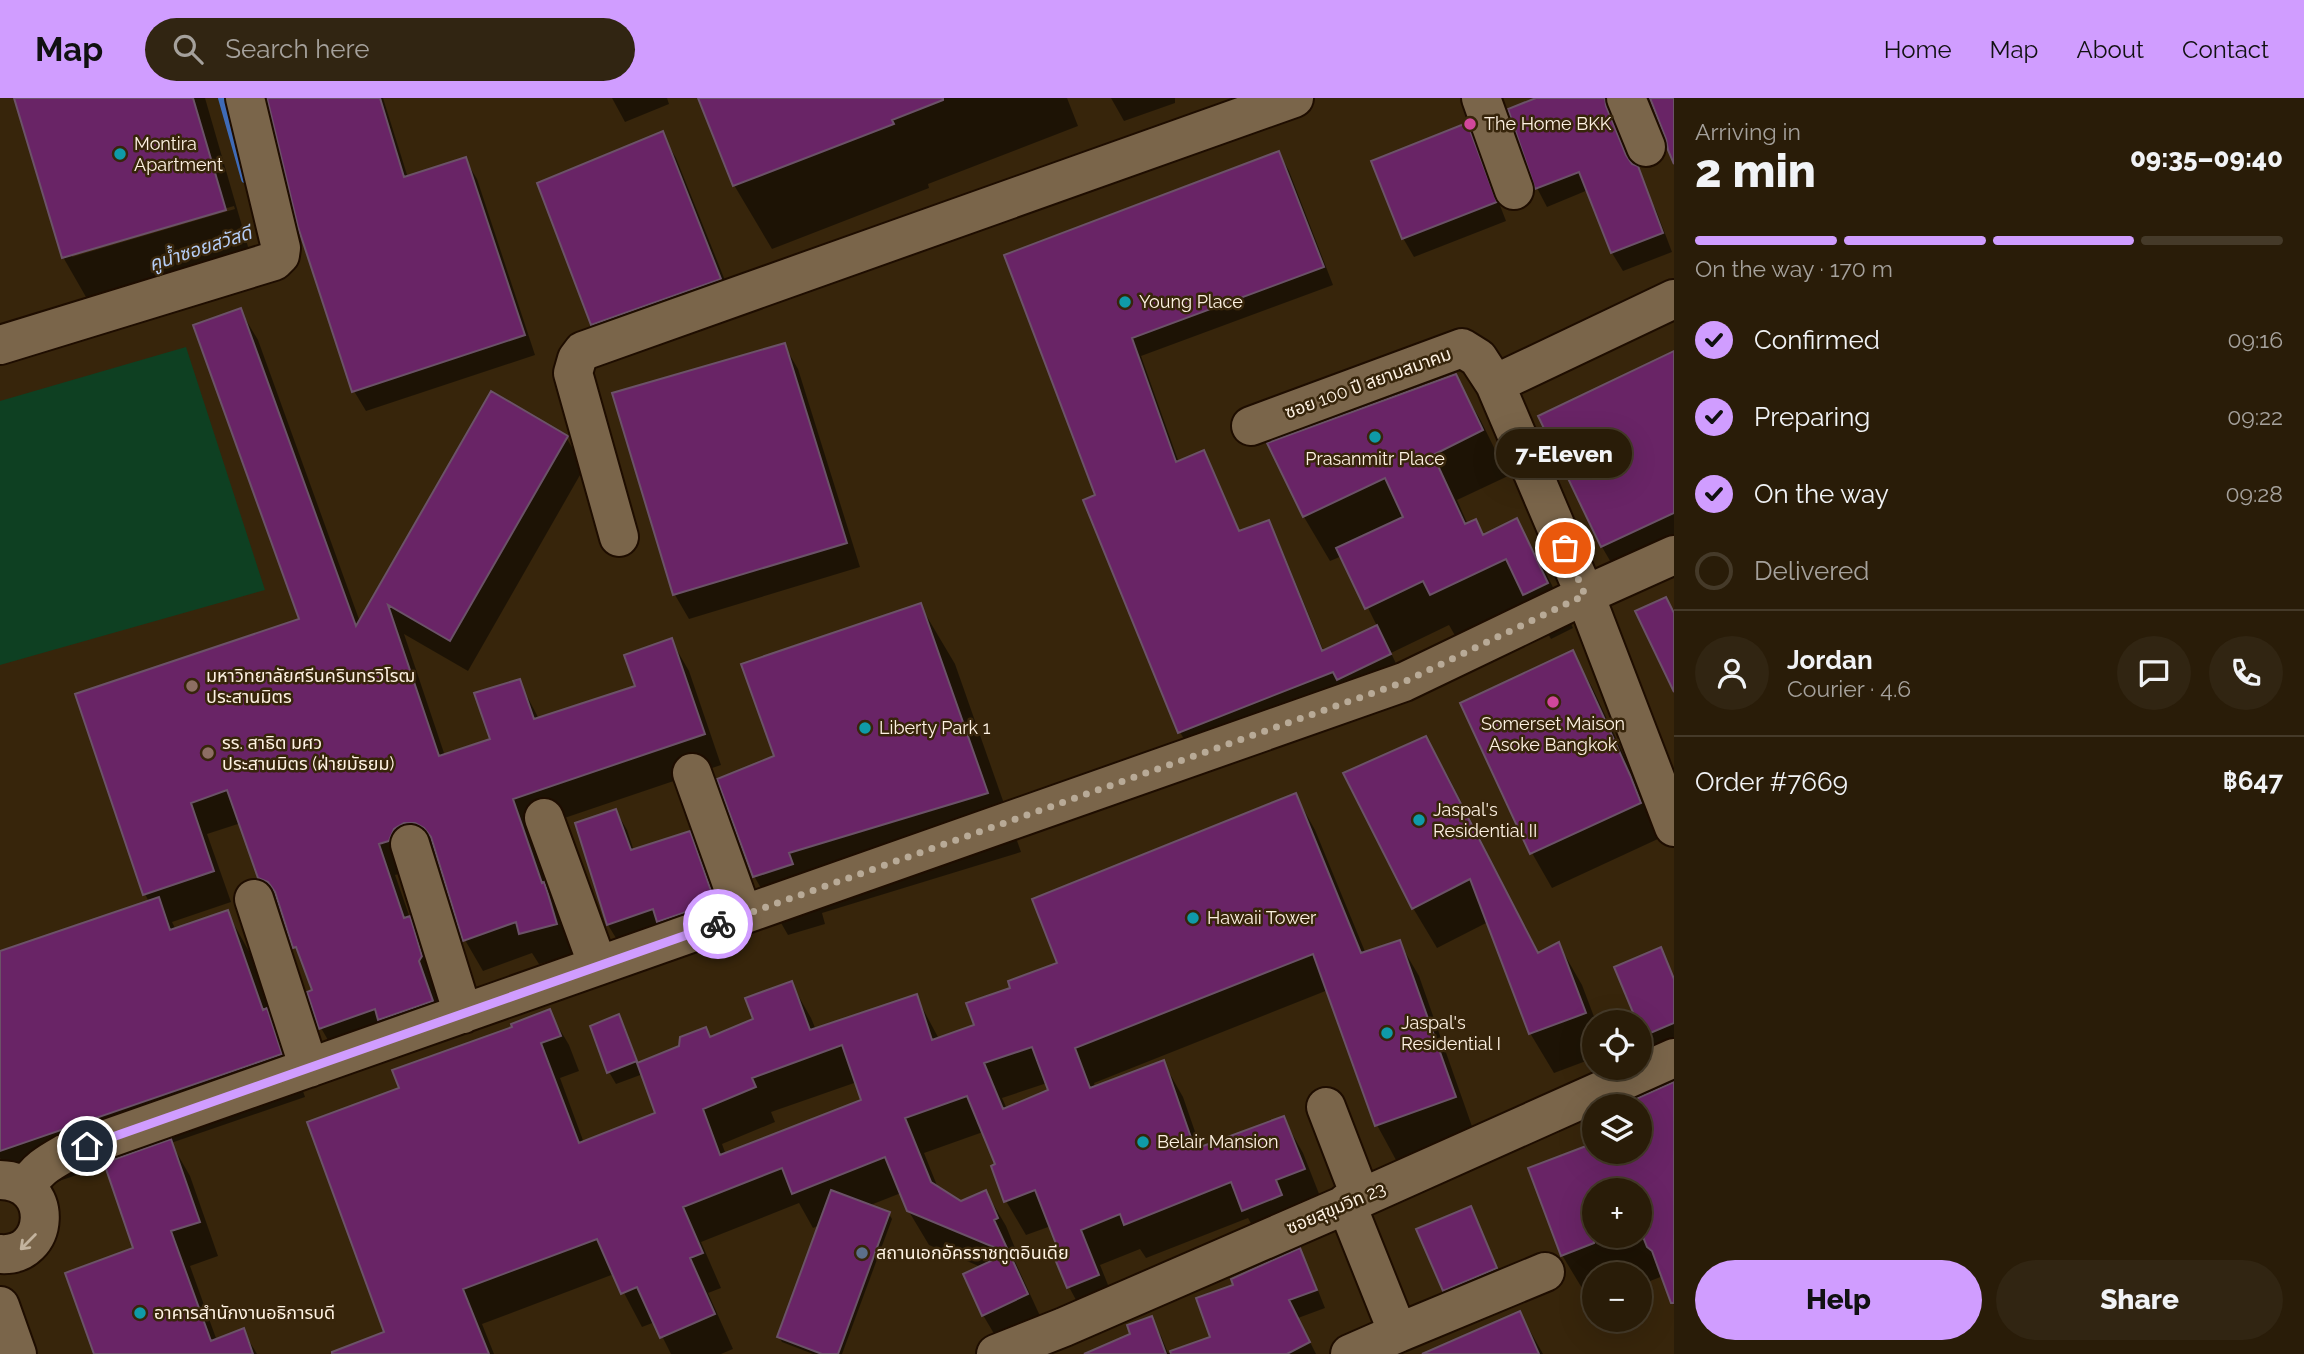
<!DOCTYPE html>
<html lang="en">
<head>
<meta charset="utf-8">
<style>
	:root { --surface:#291c08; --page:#312512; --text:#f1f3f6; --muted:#a5a19c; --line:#453a29; --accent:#d09dff }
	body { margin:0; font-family:Raleway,"Noto Sans Thai",sans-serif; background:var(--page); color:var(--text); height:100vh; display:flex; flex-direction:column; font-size:26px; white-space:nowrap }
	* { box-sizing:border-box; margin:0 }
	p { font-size:23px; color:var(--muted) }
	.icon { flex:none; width:38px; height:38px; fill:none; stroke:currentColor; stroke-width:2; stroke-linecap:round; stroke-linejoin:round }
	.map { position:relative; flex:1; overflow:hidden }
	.side { display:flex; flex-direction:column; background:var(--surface); width:630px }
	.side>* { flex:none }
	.buttons { position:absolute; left:1582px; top:912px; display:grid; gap:14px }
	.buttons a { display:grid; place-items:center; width:70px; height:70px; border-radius:50%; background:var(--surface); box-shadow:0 7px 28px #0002,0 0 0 2px var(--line); font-size:35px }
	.pin { position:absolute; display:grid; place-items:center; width:60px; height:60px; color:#fff; margin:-30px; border:4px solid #fff; border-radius:50%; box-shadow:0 2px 7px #0007 }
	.courier { position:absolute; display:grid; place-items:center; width:70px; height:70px; margin:-35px; border:5px solid #d09dff; border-radius:50%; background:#fff; color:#222; box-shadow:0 2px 9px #0007 }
	.bubble { position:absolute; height:49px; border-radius:24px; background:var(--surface); box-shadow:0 7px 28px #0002,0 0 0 2px var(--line); font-size:23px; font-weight:800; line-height:49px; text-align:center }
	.head em { font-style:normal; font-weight:800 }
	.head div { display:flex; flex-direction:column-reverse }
	.head { display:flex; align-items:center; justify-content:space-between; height:119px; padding:0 21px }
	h1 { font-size:46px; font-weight:800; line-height:52px }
	.bar { display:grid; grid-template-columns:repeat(4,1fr); gap:10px 7px; align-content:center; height:84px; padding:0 21px }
	.bar i { height:9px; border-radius:5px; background:var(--line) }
	.bar .current { background:var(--accent) }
	.bar p { grid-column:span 4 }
	.line { display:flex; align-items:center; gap:18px; padding:0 21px; border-top:2px solid var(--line) }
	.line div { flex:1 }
	.round { display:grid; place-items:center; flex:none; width:74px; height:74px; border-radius:37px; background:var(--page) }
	ol { padding:0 21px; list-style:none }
	li { display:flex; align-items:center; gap:21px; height:77px }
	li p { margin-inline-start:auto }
	li .icon { padding:7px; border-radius:50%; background:var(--accent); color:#111; stroke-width:4 }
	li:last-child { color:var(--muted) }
	li i { width:38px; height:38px; border:4px solid var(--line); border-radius:50% }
	.cta { display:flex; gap:14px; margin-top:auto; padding:14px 21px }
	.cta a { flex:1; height:80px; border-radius:42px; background:var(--accent); color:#111; font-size:28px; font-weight:800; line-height:80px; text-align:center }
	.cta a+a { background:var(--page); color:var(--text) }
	header { display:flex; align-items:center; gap:42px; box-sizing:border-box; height:98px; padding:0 35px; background:var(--accent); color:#111 }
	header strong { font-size:33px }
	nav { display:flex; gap:38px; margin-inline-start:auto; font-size:24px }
	.search { width:490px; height:63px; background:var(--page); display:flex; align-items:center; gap:18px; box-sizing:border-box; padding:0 24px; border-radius:38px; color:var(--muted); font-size:26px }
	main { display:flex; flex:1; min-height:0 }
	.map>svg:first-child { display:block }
	.green { fill:#0e4022 }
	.shadow { fill:#0007; fill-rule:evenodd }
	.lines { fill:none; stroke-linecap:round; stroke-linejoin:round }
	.stream { stroke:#3f6bb7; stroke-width:8 }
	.building { fill:#692466; stroke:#6b5268; stroke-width:2; fill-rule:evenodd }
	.minor-casing { stroke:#1e0d00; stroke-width:42 }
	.minor { stroke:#7a654a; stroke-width:38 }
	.oneway { stroke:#c3b39e }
	.done { stroke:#b8aa97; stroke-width:7; stroke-dasharray:0 12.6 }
	.route { stroke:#d09dff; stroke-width:9 }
	.hotel-dot { fill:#d1479c; stroke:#37250b; stroke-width:2.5 }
	.culture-dot { fill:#0f9aa8; stroke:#37250b; stroke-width:2.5 }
	.education-dot { fill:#8d6e63; stroke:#37250b; stroke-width:2.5 }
	.service-dot { fill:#5c6f8a; stroke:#37250b; stroke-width:2.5 }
	.labels { text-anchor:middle; stroke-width:5; stroke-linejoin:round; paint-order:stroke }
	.poi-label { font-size:18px; fill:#fef2e3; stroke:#37250b; text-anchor:start }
	.street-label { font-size:18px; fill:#fef2e3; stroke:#37250b }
	.water-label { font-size:19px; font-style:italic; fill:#b5cdf6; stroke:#37250b }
</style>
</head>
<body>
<header>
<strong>Map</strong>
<div class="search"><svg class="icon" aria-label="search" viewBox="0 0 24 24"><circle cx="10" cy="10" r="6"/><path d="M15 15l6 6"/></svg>Search here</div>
<nav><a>Home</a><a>Map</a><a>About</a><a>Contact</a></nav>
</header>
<main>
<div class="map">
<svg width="1674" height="1256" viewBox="0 0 1674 1256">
	<rect width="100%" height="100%" fill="#37250b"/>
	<path class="green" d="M186 249 265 492 0 567V303Z"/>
	<path class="shadow" d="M16 0H205L251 159 90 206 63 159ZM234 108 235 111 72 159V155Z
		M266 0H383L408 80 465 61 477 81 535 257 366 313 354 293 269 2Z
		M612 0H667L669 6 625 24Z
		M721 0H1067L1078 28 928 86 929 90 772 151 734 87Z
		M1111 0H1175V5L1124 23Z
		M1539 0H1600L1638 96 1646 94 1656 112 1672 154 1623 173 1612 155 1588 92 1547 109 1537 90 1510 12Z
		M1467 29 1477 48 1506 123 1414 159 1403 140Z
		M662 36 676 60 734 205 607 250 593 226Z
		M1279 55 1289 73 1333 187 1141 258 1179 365 1203 355 1213 372 1240 435 1268 424 1278 442 1324 554 1377 528 1342 458 1330 463 1304 419 1269 346 1455 278 1481 323 1508 378 1457 402 1468 427 1483 438 1517 423 1542 467 1573 530 1551 541 1531 506 1457 541 1449 527 1391 555 1400 574 1190 652 1180 634 1097 398 1006 158Z
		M240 212 258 242 360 524 566 339 584 370 468 573 404 536 445 658 492 642 519 583 539 621 637 589 671 542 689 573 721 667 529 732 555 807 565 829 573 857 539 866 532 855 483 873 465 842 438 757 422 755 406 774 395 777 411 823 426 851 439 890 436 895 449 934 339 961 321 930 314 893 304 865 295 850 283 813 278 811 260 779 241 725 207 736 231 804 172 824 176 832 227 814 251 857 280 937 290 955 305 999 171 1045 190 1078 218 1158 190 1168 217 1243 243 1233 257 1256H96L136 1151 106 1067 21 1096 0 1060V855L149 804 145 796 77 597 302 522ZM268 920 274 926 286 964 283 965Z
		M784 247 798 271 860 469 689 521 675 497 614 296Z
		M1674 255V445L1616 473 1602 449 1541 318Z
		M920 507 955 566 1021 754 822 815 825 826 788 837 754 778 776 659Z
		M1572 555 1592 589 1650 713 1660 740 1552 790 1532 755Z
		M1426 640 1449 680 1539 856 1559 847 1582 887 1596 924 1594 960 1554 975 1530 935 1488 824 1437 850 1413 810Z
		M1296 698 1315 732 1366 856 1399 844 1419 878 1474 1034 1396 1062 1377 1027 1328 892 1094 985 1095 989 1163 964 1183 999 1201 1051 1283 1020 1303 1055 1323 1106 1263 1147 1248 1120 1146 1160 1140 1151 1100 1167 1118 1212 1088 1224 1069 1189 1059 1147 1051 1128 1026 1137 1006 1103 997 1067 983 1034 924 1055 938 1090 961 1105 986 1094 1006 1128 1017 1155 1012 1157 1046 1231 1003 1251 983 1217 981 1169 929 1147 908 1112 901 1095 868 1108 889 1116 892 1121 842 1256H813L782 1244 779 1239 820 1127 813 1130 799 1105 701 1144 721 1190 708 1195 733 1251 721 1256H671L655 1224 642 1229 614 1176 482 1226 494 1256H337L386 1235 401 991 549 913 569 947 579 973 560 980 584 1045 657 1016 643 976 616 986 609 974 619 919 625 930 639 966 680 950 705 931 711 941 755 922 791 885 811 920 816 932 916 898 939 941 976 928 1013 891 1059 866ZM857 984 863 1003 726 1057 722 1046 775 1024 771 1014ZM1047 985 1050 993 1007 1011 1002 1000Z
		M616 713 627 732 634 753 689 736 700 755 724 823 619 845 608 827 577 726Z
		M1667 864 1674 881V939L1652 949 1639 924Z
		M1674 986V1207L1663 1178 1640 1187V1176H1594V1204L1591 1205 1562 1157 1530 1071 1594 1047V1054H1640V1008H1625ZM1594 1092H1640V1138H1594Z
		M1477 1122 1502 1183 1451 1204 1444 1192Z
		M1299 1153 1309 1170 1325 1210 1298 1220 1316 1256H1101L1132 1237 1151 1220 1161 1238 1168 1255 1212 1240 1235 1188Z
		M1520 1215 1543 1256H1426Z"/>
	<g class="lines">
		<path class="stream" d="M222 0 245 81"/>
	</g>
	<path class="building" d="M14 0H193L226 112 62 160Z
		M267 0H380L404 79 466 59 525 237 352 294 298 129Z
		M698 0H943V2L892 22 894 26 733 88Z
		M1536 0H1605L1606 8 1626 57 1632 66 1638 68 1663 135 1611 155 1579 74 1535 91 1508 11Z
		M1650 0H1674V66L1668 52 1666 41Z
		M1464 26 1465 28 1468 27 1497 104 1402 141 1371 63Z
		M663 33 721 181 591 227 537 85Z
		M1279 53 1324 169 1132 240 1176 364 1204 352 1239 433 1269 422 1322 553 1377 527 1391 556 1337 582 1333 574 1178 635 1083 402 1095 397 1004 157Z
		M241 210 356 528 491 293 568 338 450 543 388 507 439 658 490 641 474 595 520 581 534 621 635 588 624 557 672 540 705 636 513 701 542 785 544 784 548 796 557 826 519 836 516 824 463 843 431 739 424 730 415 725H404L394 731 389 743 379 746 404 820 410 818 422 858 419 863 433 903 378 922 375 911 319 931 307 894 312 892 296 849 293 850 275 794 268 784 258 780 227 692 191 705 214 773 143 797 75 596 299 521 193 227Z
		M785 245 847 445 673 497 612 295Z
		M1674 253V415L1601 449 1538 318Z
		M1456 276 1483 332 1433 357 1465 426 1476 421 1483 437 1517 420 1548 485 1523 497 1506 461 1430 497 1423 483 1365 511 1336 450 1403 419 1385 380 1303 419 1267 345Z
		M1666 499 1674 515V594L1635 513Z
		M921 505 988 695 789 755 793 766 753 779 717 681 774 658 741 566Z
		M1573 552 1630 677 1641 705 1530 756 1460 605Z
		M1426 638 1538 855 1559 844 1586 915 1529 936 1470 781 1412 811 1343 675Z
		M1296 695 1361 855 1400 842 1456 999 1375 1028 1313 856 1075 950 1090 990 1164 962 1195 1051 1284 1018 1305 1071 1276 1082 1282 1097 1242 1113 1231 1084 1124 1127 1120 1116 1081 1132 1099 1177 1067 1190 1050 1149 1056 1146 1035 1092 1004 1104 991 1068 995 1066 967 998 905 1020 931 1084 961 1103 986 1092 998 1120 994 1122 1028 1196 982 1218 963 1176 1008 1155 907 1113 885 1059 792 1096 782 1070 683 1109 703 1155 690 1160 715 1216 660 1240 637 1189 621 1196 597 1141 463 1191 489 1256H332V1254L384 1234 307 1024 399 990 392 972 512 929 511 926 550 911 561 938 541 945 579 1045 655 1015 637 965 679 948 680 939 706 929 710 939 753 921 745 900 792 883 810 932 917 896 932 942 974 927 966 905 1010 890 1008 883 1057 865 1032 801ZM842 947 861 1002 720 1057 703 1011 756 989 752 980ZM1032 949 1048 992 1003 1011 984 965Z
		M616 711 631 752 690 733 715 804 657 824 653 811 607 827 575 725Z
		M159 799 170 832 228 812 263 912 267 910 282 956 0 1053V853Z
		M1661 849 1674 881V925L1643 938 1640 924H1637L1614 869Z
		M619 916 637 963 607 975 590 928Z
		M1674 984V1205H1671L1652 1153 1647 1149 1640 1131V1092H1594V1145L1561 1158 1528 1070 1594 1045V1054H1640V1008H1620Z
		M171 1041 200 1124 171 1133 211 1243 244 1230 253 1256H94L65 1175 133 1150 104 1065Z
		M831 1092 890 1114 838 1256H822L777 1239Z
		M1471 1108 1497 1170 1443 1193 1416 1131Z
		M1300 1150 1317 1192 1289 1202 1310 1244 1287 1256H1171L1170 1253 1210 1239 1196 1200 1233 1187 1231 1181Z
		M1520 1213 1539 1256H1422Z
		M1152 1218 1166 1256H1084L1130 1236 1127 1227Z"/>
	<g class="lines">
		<defs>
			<path id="minor" d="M1481 0 1514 92
				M1626 0 1646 49
				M0 247 274 163 280 157 281 150 245 0
				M1495 286 1674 201
				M1251 328 1462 250 1478 260 1495 286 1585 497 1674 729
				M619 439 573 275 577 261 583 253 1294 0
				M692 675 743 817
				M544 720 598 868
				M410 746 463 916
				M254 801 309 970
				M1326 1009 1361 1100
				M0 1082C56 1083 50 1160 0 1156
				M30 1093 27 1088C36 1072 48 1065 64 1056L1404 584 1585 497 1674 457
				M1346 1105 1398 1235 1545 1174
				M0 1208 17 1256
				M996 1256 1064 1229 1361 1100 1674 960
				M1350 1256 1398 1235"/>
		</defs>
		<use href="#minor" class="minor-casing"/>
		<use href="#minor" class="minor"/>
	</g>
	<defs><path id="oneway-shaft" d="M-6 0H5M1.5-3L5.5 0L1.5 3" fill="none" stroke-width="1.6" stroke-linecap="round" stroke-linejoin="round" transform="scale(1.75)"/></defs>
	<use class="oneway" href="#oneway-shaft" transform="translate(28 1144) rotate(135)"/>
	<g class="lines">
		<path class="done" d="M718 826 1404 584 1585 497 1565 450"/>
		<path class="route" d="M87 1048 718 826"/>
	</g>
	<g class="hotel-dot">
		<circle cx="1470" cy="26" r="7"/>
		<circle cx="1553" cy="604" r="7"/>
	</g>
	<g class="culture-dot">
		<circle cx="120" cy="56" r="7"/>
		<circle cx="1125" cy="204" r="7"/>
		<circle cx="1375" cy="339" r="7"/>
		<circle cx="865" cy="630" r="7"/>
		<circle cx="1419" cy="722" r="7"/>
		<circle cx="1193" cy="820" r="7"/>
		<circle cx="1387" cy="935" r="7"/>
		<circle cx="1143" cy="1044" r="7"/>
		<circle cx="140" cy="1215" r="7"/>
	</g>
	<g class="education-dot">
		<circle cx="192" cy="588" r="7"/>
		<circle cx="208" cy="655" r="7"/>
	</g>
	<circle class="service-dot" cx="862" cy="1155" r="7"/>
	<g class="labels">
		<g class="poi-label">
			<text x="1484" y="32">The Home BKK</text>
			<text x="134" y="52">Montira<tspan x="134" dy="21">Apartment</tspan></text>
			<text x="1139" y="210">Young Place</text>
			<text x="1375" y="367" text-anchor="middle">Prasanmitr Place</text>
			<text x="206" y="584">มหาวิทยาลัยศรีนครินทรวิโรฒ<tspan x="206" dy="21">ประสานมิตร</tspan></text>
			<text x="1553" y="632" text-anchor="middle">Somerset Maison<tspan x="1553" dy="21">Asoke Bangkok</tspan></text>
			<text x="879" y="636">Liberty Park 1</text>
			<text x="222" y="651">รร. สาธิต มศว<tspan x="222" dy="21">ประสานมิตร (ฝ่ายมัธยม)</tspan></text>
			<text x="1433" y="718">Jaspal's<tspan x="1433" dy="21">Residential II</tspan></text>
			<text x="1207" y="826">Hawaii Tower</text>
			<text x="1401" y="931">Jaspal's<tspan x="1401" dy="21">Residential I</tspan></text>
			<text x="1157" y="1050">Belair Mansion</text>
			<text x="876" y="1161">สถานเอกอัครราชทูตอินเดีย</text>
			<text x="154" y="1221">อาคารสำนักงานอธิการบดี</text>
		</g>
		<g class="street-label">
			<text transform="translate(1368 285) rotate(-20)" y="6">ซอย 100 ปี สยามสมาคม</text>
			<text transform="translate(1336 1110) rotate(-23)" y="6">ซอยสุขุมวิท 23</text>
		</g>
		<g class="water-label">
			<text transform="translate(200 150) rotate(-18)" y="7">คูน้ำซอยสวัสดี</text>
		</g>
	</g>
</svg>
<div class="buttons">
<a><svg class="icon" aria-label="locate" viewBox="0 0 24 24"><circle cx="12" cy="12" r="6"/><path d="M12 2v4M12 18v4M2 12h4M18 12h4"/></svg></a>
<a><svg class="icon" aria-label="layers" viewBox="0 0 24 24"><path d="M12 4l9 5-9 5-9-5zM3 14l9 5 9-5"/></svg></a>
<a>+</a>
<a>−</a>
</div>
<div class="pin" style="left:1565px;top:450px;background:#ea580c"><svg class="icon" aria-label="bag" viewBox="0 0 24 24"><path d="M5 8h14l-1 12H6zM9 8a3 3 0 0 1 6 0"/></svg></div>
<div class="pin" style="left:87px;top:1048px;background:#1f2937"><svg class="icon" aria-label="home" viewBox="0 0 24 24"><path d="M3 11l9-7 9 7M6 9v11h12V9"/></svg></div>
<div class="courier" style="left:718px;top:826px"><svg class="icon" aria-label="bike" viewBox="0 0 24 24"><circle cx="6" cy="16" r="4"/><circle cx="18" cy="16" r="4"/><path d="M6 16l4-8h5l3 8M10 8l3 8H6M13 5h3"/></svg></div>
<div class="bubble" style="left:1496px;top:331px;width:136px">7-Eleven</div>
</div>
<section class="side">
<div class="head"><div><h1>2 min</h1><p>Arriving in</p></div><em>09:35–09:40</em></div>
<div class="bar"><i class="current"></i><i class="current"></i><i class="current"></i><i></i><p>On the way · 170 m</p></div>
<ol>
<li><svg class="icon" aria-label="check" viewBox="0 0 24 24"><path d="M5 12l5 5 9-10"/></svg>Confirmed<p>09:16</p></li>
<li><svg class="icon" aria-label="check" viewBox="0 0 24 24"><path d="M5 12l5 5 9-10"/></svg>Preparing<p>09:22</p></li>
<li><svg class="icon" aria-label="check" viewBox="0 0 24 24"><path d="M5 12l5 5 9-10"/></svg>On the way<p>09:28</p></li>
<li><i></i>Delivered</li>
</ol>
<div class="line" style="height:126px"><a class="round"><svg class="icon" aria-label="person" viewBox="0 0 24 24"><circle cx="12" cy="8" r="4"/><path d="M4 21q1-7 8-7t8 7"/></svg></a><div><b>Jordan</b><p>Courier · 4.6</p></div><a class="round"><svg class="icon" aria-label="chat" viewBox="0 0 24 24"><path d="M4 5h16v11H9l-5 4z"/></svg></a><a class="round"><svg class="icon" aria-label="phone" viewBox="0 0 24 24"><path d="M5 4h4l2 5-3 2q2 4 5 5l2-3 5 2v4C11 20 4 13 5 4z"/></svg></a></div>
<div class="line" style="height:91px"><div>Order #7669</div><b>฿647</b></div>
<div class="cta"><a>Help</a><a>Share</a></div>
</section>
</main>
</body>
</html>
